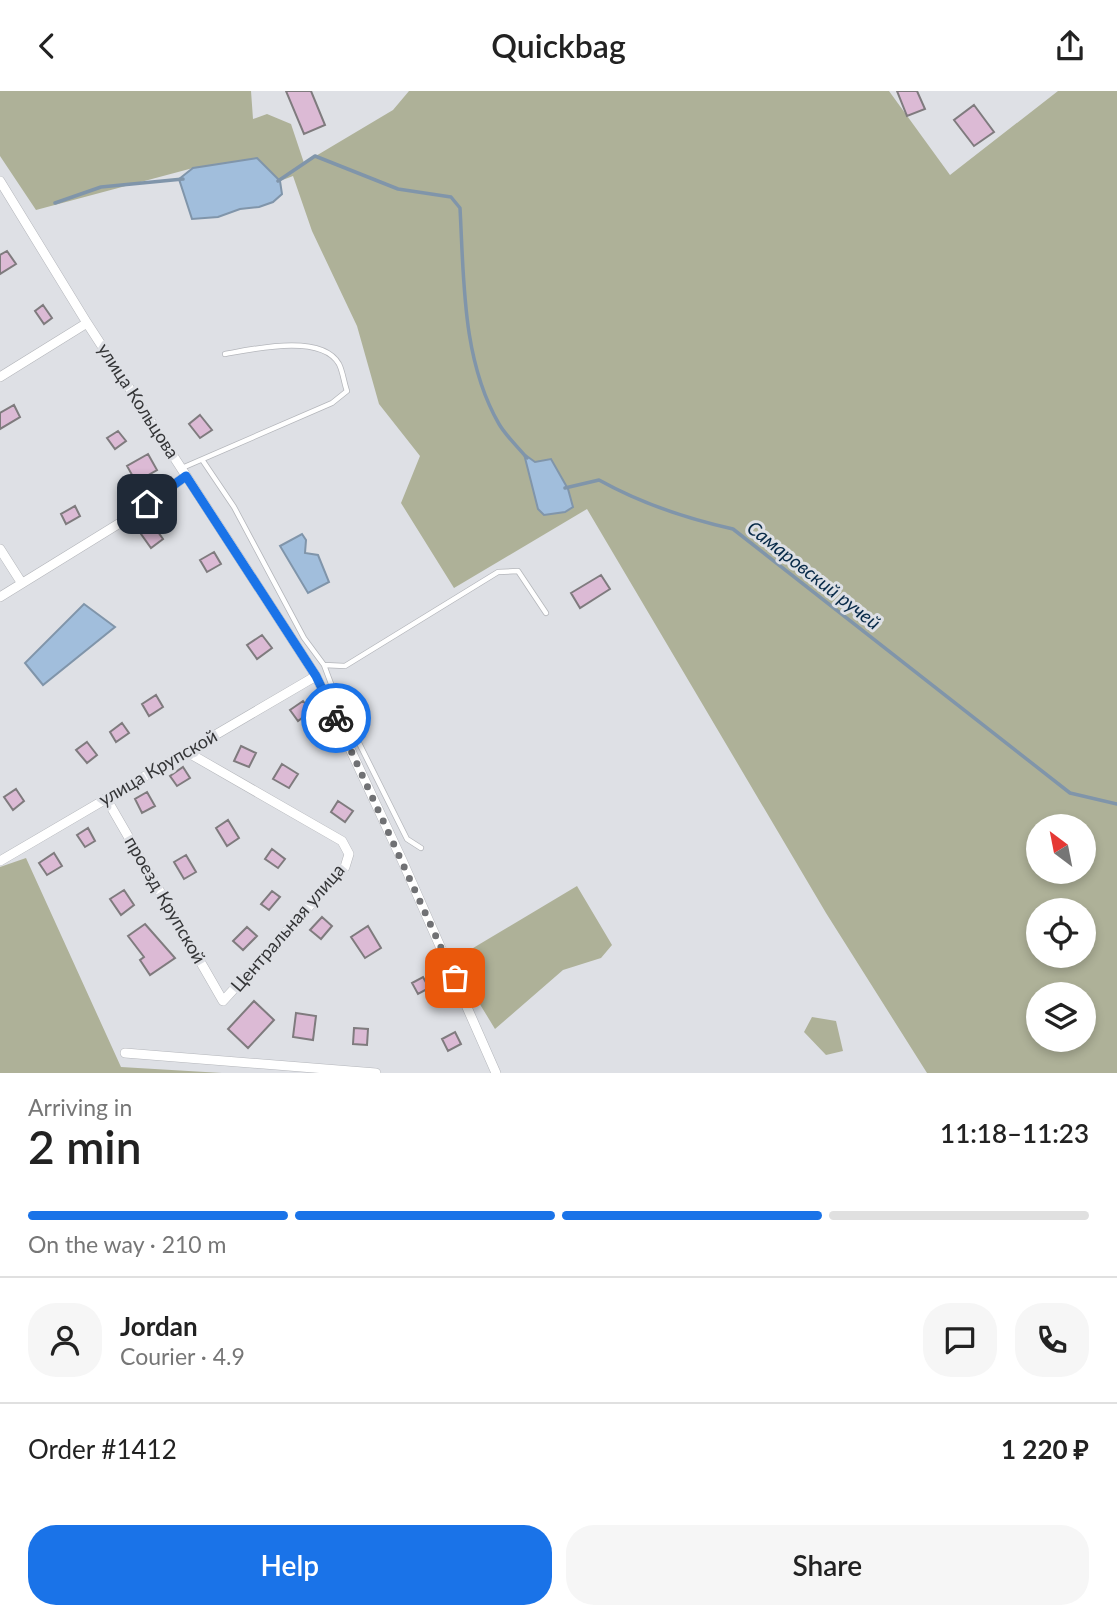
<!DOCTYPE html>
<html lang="en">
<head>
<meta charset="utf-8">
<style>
	:root { --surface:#fff; --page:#f6f6f6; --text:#222; --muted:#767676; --line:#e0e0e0; --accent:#1a73e8 }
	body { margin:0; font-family:Lato,sans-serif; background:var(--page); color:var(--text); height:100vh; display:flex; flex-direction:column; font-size:26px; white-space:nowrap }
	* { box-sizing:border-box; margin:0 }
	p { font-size:23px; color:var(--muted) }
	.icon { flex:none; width:38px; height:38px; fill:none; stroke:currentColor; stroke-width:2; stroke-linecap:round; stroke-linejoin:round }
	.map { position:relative; height:982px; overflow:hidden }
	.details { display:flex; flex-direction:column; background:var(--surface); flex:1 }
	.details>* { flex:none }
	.needle { width:46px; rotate:328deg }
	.fabs { position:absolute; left:1026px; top:723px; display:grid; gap:14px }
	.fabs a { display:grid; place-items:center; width:70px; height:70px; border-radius:50%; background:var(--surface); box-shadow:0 4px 10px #0003; font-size:35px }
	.pin { position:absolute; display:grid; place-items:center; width:60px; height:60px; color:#fff; margin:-30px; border-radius:14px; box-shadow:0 4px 10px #0006 }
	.courier { position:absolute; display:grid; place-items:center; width:70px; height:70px; margin:-35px; border:5px solid #1a73e8; border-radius:50%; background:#fff; color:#222; box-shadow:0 2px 9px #0007 }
	.summary em { font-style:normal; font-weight:600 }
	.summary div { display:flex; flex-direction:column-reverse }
	.summary { display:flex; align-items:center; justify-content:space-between; height:119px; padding:0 28px }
	h1 { font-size:46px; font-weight:600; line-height:52px }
	.bar { display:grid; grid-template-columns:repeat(4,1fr); gap:10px 7px; align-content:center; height:84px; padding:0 28px }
	.bar i { height:9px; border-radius:5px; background:var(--line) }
	.bar .on { background:var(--accent) }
	.bar p { grid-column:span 4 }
	.line { display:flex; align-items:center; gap:18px; padding:0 28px; border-top:2px solid var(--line) }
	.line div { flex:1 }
	.round { display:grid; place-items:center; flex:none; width:74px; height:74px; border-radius:28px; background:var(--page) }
	.action { display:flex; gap:14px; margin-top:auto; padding:14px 28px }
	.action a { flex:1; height:80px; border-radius:28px; background:var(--accent); color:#fff; font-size:28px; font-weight:600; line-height:80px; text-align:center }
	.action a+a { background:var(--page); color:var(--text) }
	header { display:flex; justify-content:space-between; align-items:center; height:91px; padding:0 28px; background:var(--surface); font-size:32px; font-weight:600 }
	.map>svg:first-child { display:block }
	.green { fill:#aeb198; fill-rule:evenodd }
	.water { fill:#a1bedc; stroke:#8095aa; stroke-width:2 }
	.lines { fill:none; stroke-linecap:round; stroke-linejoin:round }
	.stream { stroke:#8095aa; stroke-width:3.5 }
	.building { fill:#dcbad5; stroke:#7f7b7e; stroke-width:2 }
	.service-casing { stroke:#b4b6bb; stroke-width:6 }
	.minor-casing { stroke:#b4b6bb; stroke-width:10 }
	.service { stroke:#fff; stroke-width:4.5 }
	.minor { stroke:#fff; stroke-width:9 }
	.done { stroke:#707174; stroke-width:7; stroke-dasharray:0 12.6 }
	.route { stroke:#1a73e8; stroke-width:9 }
	.labels { text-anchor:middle; stroke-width:6; stroke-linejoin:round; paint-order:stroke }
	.street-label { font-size:18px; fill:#343537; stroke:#dee0e5 }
	.water-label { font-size:19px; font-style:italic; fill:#082a48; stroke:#dee0e5 }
</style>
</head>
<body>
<header><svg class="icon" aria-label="back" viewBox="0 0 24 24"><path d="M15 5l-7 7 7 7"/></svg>Quickbag<svg class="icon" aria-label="share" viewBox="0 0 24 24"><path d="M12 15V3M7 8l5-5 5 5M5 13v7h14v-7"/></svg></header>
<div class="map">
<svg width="1117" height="982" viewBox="0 0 1117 982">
	<rect width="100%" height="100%" fill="#dee0e5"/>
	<path class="green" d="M0 0H251L253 28 267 23 291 33 304 72 393 19 409 0H889L950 84 1058 0H1117V982H927L826 822 587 418 454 497 401 412 420 365 379 313 357 235 312 140 293 85 280 90 257 67 193 77 36 119 0 65ZM1038 735H1083V780H1038ZM1038 819H1083V864H1038ZM1038 903H1083V948H1038Z
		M26 767 121 976 222 982H0V776Z
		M577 795 612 854 601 867 563 879 495 938 453 869Z
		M812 926 836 930 843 960 826 964 804 941Z"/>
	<path class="water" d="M257 67 280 90 282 103 273 111 259 116 240 118 218 126 192 128 179 88 193 77Z
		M524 363 535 371 551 368 568 398 573 416 565 421 544 424 538 418Z
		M302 443 306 449 305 462 318 464 329 491 308 502 280 455Z
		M84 513 115 536 43 594 25 572Z"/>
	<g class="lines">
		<path class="stream" d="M278 90 315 65 398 98 451 106 460 117C464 189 462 269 499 333 506 345 518 356 527 367
			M55 112 101 96 183 88
			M565 397 599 389C642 413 684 427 733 438L1070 702 1117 713"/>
	</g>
	<path class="building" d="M286 0H311L325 34 304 43Z
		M897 0H917L925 18 907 25Z
		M974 14 994 41 974 55 954 29Z
		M7 160 16 173 0 183V164Z
		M43 214 52 227 44 233 35 220Z
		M14 314 20 326 0 338V322Z
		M200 324 212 339 200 347 189 333Z
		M118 340 126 350 115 358 107 347Z
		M148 363 157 379 136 391 127 375Z
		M75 415 80 425 66 433 61 423Z
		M153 434 163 448 151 457 141 443Z
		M214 461 221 473 207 481 200 469Z
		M601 484 610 498 580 517 571 502Z
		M262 544 272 557 257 568 247 554Z
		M156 604 163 616 149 625 142 613Z
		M303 610 311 620 298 630 290 619Z
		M122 632 129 642 116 651 110 641Z
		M87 651 97 664 87 672 76 659Z
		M241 655 256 662 249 676 234 670Z
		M282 673 298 683 289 697 273 688Z
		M183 676 190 687 177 695 170 685Z
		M16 698 24 710 13 719 4 706Z
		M147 701 155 715 142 722 135 708Z
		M338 710 353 720 345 731 331 721Z
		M228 729 239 747 227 755 216 737Z
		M88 737 95 750 85 756 77 744Z
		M272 758 285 768 278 777 265 768Z
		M54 762 62 775 47 784 39 772Z
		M186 764 196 781 184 788 174 771Z
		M124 799 134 814 121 824 110 808Z
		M272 800 280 806 269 819 261 813Z
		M322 826 332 835 321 848 310 839Z
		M145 833 175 867 150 884 140 869 144 866 128 845Z
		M368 835 381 857 365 867 351 846Z
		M247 836 257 845 243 859 233 850Z
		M423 886 429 897 418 903 412 892Z
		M254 910 274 929 248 957 228 938Z
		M296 922 316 925 313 949 293 946Z
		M354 937 368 938 367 954 353 953Z
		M455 941 461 953 448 960 442 948Z"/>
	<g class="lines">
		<defs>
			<path id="service" d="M203 370 234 416 304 547 324 574 336 606 407 748 421 757
				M182 377 332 312 347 300C344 292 343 281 339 273 322 242 253 258 225 263
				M324 574 345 575 498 481 518 480 546 522"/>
			<path id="minor" d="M0 90 87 232 316 585 402 769 496 982
				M0 286 87 232
				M0 458 21 491
				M0 506 128 427 186 385
				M106 707 223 910 345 776 349 763 342 750 187 661
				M0 770 316 585
				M125 962 376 982"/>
		</defs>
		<use href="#service" class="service-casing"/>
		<use href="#minor" class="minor-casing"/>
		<use href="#service" class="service"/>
		<use href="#minor" class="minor"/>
	</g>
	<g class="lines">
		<path class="done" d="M336 627 455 887"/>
		<path class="route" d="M147 413 186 385 316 585 336 627"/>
	</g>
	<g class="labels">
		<g class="street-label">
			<text transform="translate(138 310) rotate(57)" y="6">улица Кольцова</text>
			<text transform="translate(158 677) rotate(-30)" y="6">улица Крупской</text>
			<text transform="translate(165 809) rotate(60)" y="6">проезд Крупской</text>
			<text transform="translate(288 837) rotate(-49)" y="6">Центральная улица</text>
		</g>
		<g class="water-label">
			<text transform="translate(814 484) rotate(38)" y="7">Самаровский ручей</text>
		</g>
	</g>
</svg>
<div class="fabs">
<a><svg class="needle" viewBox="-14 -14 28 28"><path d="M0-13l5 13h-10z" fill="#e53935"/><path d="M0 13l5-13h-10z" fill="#767676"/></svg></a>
<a><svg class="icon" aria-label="locate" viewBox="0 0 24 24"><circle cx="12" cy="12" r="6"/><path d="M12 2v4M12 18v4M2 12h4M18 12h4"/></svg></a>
<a><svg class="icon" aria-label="layers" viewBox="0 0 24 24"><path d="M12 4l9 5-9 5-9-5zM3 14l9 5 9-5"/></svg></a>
</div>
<div class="pin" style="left:455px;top:887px;background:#ea580c"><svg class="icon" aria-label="bag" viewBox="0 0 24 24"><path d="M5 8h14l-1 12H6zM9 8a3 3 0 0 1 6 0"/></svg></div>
<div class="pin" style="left:147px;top:413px;background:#1f2937"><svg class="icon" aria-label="home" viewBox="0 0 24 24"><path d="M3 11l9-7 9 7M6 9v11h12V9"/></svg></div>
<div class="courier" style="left:336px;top:627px"><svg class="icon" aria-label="bike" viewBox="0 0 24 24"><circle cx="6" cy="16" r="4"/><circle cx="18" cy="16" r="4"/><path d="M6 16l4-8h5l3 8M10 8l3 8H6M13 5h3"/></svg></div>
</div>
<section class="details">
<div class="summary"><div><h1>2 min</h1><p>Arriving in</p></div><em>11:18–11:23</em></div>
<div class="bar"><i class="on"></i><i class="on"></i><i class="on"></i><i></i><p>On the way · 210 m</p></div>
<div class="line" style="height:126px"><a class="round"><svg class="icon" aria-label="person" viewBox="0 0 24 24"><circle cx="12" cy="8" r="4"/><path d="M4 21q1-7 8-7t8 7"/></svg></a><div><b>Jordan</b><p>Courier · 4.9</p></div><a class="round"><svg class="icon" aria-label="chat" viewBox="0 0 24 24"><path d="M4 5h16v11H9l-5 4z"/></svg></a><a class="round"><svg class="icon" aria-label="phone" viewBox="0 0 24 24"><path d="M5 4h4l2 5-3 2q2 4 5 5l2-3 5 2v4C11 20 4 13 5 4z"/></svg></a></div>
<div class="line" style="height:91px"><div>Order #1412</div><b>1 220 ₽</b></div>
<div class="action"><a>Help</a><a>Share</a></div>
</section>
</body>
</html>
